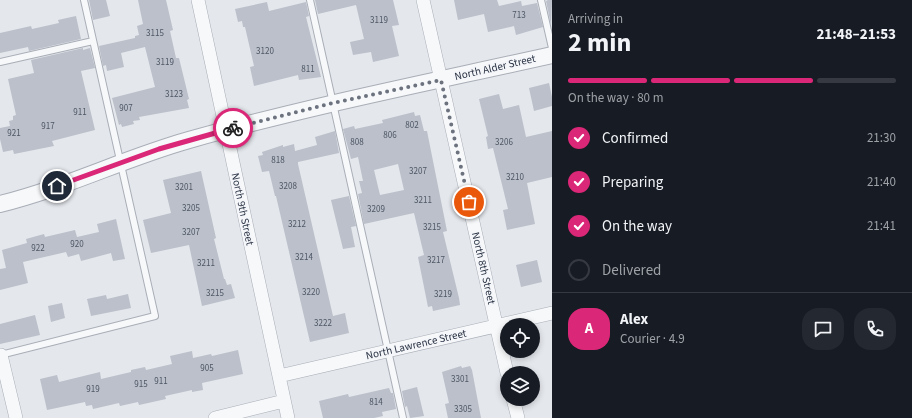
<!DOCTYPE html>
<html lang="en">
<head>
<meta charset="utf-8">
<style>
	:root { --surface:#171b24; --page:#242831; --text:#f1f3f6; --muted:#9ea1a6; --line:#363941; --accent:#db2777 }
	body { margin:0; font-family:"Source Sans 3",sans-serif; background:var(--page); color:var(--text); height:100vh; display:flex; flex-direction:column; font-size:15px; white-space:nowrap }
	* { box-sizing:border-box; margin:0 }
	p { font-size:13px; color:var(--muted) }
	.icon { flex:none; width:22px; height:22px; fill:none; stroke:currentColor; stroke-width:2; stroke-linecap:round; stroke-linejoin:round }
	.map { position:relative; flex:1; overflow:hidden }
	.sheet { display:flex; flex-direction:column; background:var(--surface); width:360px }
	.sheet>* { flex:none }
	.controls { position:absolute; left:500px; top:318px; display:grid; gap:8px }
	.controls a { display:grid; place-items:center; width:40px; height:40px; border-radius:50%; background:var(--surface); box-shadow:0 2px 6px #0003; font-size:20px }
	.pin { position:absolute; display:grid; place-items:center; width:34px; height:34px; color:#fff; margin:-17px; border:2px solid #fff; border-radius:50%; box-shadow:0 1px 4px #0007 }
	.courier { position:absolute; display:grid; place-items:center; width:40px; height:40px; margin:-20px; border:3px solid #db2777; border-radius:50%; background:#fff; color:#222; box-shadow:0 1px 5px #0007 }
	.summary em { font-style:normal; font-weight:700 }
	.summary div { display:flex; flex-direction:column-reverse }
	.summary { display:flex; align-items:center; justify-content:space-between; height:68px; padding:0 16px }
	h1 { font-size:26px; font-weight:700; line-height:30px }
	.bar { display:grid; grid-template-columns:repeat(4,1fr); gap:6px 4px; align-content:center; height:48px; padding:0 16px }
	.bar i { height:5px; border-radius:3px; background:var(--line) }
	.bar .on { background:var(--accent) }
	.bar p { grid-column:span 4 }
	.line { display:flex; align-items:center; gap:10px; padding:0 16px; border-top:1px solid var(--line) }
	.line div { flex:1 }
	.round { display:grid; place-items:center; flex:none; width:42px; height:42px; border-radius:16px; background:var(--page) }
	ol { padding:0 16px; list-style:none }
	li { display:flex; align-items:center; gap:12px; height:44px }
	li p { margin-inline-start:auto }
	li .icon { padding:4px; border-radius:50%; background:var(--accent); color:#fff; stroke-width:4 }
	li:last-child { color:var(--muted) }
	li i { width:22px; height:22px; border:2px solid var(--line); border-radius:50% }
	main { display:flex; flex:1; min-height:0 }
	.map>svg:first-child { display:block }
	.building { fill:#bbc0ca; fill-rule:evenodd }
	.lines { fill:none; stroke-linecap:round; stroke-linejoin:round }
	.service-casing { stroke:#a9aeb7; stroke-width:8 }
	.minor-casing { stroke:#a9aeb7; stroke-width:14 }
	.tertiary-casing { stroke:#a9aeb7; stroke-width:18 }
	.service { stroke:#f7f8fa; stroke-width:6 }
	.minor { stroke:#f7f8fa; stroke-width:13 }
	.tertiary { stroke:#f7f8fa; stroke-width:16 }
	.done { stroke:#6c737f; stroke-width:4; stroke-dasharray:0 7.2 }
	.route { stroke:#db2777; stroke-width:5 }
	.labels { text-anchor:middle; stroke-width:4; stroke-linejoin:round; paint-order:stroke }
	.number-label { font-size:9px; fill:#4f5766 }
	.street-label { font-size:11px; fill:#2b3445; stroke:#f4f6f9 }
</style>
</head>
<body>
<main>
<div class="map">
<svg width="552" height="418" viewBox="0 0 552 418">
	<rect width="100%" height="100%" fill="#e4e7ec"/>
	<path class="building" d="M89 0H106L110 16 93 20Z
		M138 0H166L173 30 170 31 176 58H179L189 99 187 100 189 108 139 117 140 120 133 121 134 124 122 127 121 124 119 125 112 98 155 87 145 47 121 53 124 67 107 71 106 65 103 66 99 46 135 38V36L139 35 137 26 143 24Z
		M315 0H393L399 25 392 26 399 56 373 62 371 52 353 55 350 42 364 39 356 5 318 14Z
		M454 0H497L499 6 521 1 522 6 537 3 543 27 516 35 514 26 488 32 484 14 458 20Z
		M548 0H552L551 25 546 1Z
		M267 2 269 11 306 2 309 16 306 17 321 77 299 80 298 75 254 86 250 67 254 66 245 27H243L242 21 238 22 235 9Z
		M76 16 81 39 29 51 28 47 0 53V33L31 26 32 29 59 23 58 20Z
		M83 48V50L90 48 95 68 81 71 95 130 52 141 54 146 14 154 13 150 3 152 0 139V128L10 126 9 121 13 120V116L16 115 8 79 34 73 31 60Z
		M549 83 552 97V106L534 111 529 88Z
		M499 94 503 109 519 105 526 137 552 131V177L527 183 535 224 507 230 503 210 508 209 493 148 488 149 486 137 488 136 479 99Z
		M414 112 415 116 420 115 424 131H427L447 231 443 232 459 298 460 305 433 311 432 306 428 307 418 257 424 255 414 213 364 224 358 194 362 193 359 181H363L358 157 351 159 343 129 354 126 355 129 383 123 382 120ZM398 164 404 190 380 195 374 170Z
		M335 131 339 153 298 162V164L333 316 345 313 349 333 310 342 276 196H275L269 171 262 172 258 156 263 155 262 152 283 145V147L294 144 295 151 317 145 315 137Z
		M201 171 216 238 214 239 224 279H225L227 285 231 284 235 298 202 306 189 245 151 253 143 220 171 213 163 180Z
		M349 196 356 226 351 227 355 247 343 249 331 200Z
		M116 219 125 259 113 261 111 253 81 261 79 254 68 257 66 252 23 262 28 283 0 290V269L6 268 2 250 27 243 26 239 44 234 45 237 75 230 77 237 99 232 97 224Z
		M537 260 542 282 521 287 516 265Z
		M128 294 131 308 91 316 87 299 106 295 107 299Z
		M62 303 65 318 51 322 48 306Z
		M35 315 40 335 0 344V324Z
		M238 350 243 374 202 383 203 390 192 392V390L165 396 166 399 139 405 138 402 120 406 119 403 93 409 92 405 86 406 85 402 47 410 40 379 57 375 59 382 100 372 101 379 131 372V370L145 367 146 370 172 364 170 356 192 351 193 358 211 354 212 356Z
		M461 366 462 368 470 366 472 370 481 418H448L445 404 449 403 442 372Z
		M417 387 424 416 410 418 407 406 405 407 402 391Z
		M389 388 391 393H393L396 409 382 412 383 416 374 418H323L319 401 348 394 349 397Z"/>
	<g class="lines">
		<defs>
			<path id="service" d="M310 0 403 418
				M541 0 552 48
				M0 62 93 41
				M0 355 155 316 84 0"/>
			<path id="minor" d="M198 0 288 418
				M423 0 507 373
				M1 355 16 418
				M279 376 552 313
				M513 399 518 418
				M215 418 284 401"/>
			<path id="tertiary" d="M0 204C65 188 125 158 189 140 309 106 431 82 552 55"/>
		</defs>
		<use href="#service" class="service-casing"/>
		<use href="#minor" class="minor-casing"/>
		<use href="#tertiary" class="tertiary-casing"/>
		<use href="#service" class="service"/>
		<use href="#minor" class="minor"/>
		<use href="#tertiary" class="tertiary"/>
	</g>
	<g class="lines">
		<path class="done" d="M233 128 333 103 441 80 469 202"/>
		<path class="route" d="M57 186 159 149 233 128"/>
	</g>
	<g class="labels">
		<g class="number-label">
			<text x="519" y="18">713</text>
			<text x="379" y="23">3119</text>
			<text x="155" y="36">3115</text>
			<text x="265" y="54">3120</text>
			<text x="165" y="65">3119</text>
			<text x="308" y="72">811</text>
			<text x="174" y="97">3123</text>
			<text x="126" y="111">907</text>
			<text x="80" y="115">911</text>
			<text x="412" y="128">802</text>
			<text x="48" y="129">917</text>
			<text x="14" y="136">921</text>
			<text x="390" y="138">806</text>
			<text x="357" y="145">808</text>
			<text x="504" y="145">3206</text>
			<text x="278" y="163">818</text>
			<text x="418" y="174">3207</text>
			<text x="515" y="180">3210</text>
			<text x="288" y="189">3208</text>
			<text x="184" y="190">3201</text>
			<text x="423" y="203">3211</text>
			<text x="191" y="211">3205</text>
			<text x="376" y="212">3209</text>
			<text x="297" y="227">3212</text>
			<text x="432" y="230">3215</text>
			<text x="191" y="235">3207</text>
			<text x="77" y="247">920</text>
			<text x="38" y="251">922</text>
			<text x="304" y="260">3214</text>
			<text x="436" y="263">3217</text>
			<text x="206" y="266">3211</text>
			<text x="311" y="295">3220</text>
			<text x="215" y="296">3215</text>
			<text x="443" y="297">3219</text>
			<text x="323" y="326">3222</text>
			<text x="207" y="371">905</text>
			<text x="460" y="382">3301</text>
			<text x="161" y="384">911</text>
			<text x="141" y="387">915</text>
			<text x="93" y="392">919</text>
			<text x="376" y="405">814</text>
			<text x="463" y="412">3305</text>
		</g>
		<g class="street-label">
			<text transform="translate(495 67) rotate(-13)" y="4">North Alder Street</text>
			<text transform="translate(243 209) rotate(78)" y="4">North 9th Street</text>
			<text transform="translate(484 268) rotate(77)" y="4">North 8th Street</text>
			<text transform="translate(416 344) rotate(-13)" y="4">North Lawrence Street</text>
		</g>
	</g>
</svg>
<div class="controls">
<a><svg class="icon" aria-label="locate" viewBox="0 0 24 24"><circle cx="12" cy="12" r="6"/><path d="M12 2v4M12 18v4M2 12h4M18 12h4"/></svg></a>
<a><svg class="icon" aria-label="layers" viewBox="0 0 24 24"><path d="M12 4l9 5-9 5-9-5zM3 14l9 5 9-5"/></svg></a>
</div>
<div class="pin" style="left:469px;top:202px;background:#ea580c"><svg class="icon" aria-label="bag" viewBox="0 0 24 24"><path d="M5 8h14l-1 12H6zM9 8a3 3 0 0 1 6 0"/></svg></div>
<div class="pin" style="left:57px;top:186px;background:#1f2937"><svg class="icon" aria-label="home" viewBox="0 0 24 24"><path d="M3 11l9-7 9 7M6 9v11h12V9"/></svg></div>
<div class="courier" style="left:233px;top:128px"><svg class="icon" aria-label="bike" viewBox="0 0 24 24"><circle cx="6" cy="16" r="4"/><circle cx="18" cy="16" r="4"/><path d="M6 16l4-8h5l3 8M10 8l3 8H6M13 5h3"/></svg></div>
</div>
<section class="sheet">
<div class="summary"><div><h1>2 min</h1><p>Arriving in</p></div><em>21:48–21:53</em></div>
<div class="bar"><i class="on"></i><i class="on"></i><i class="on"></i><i></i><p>On the way · 80 m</p></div>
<ol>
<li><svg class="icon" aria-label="check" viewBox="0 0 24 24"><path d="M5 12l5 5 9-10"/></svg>Confirmed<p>21:30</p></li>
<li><svg class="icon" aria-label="check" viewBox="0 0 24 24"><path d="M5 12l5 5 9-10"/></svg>Preparing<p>21:40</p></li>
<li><svg class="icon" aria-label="check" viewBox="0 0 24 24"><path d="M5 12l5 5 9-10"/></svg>On the way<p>21:41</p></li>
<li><i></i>Delivered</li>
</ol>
<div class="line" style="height:72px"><b class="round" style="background:var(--accent);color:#fff">A</b><div><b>Alex</b><p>Courier · 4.9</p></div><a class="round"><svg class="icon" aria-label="chat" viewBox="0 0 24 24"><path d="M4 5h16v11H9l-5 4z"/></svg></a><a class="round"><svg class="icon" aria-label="phone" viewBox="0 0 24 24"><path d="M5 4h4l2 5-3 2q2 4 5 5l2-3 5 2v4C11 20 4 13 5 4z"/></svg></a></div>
</section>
</main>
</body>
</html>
